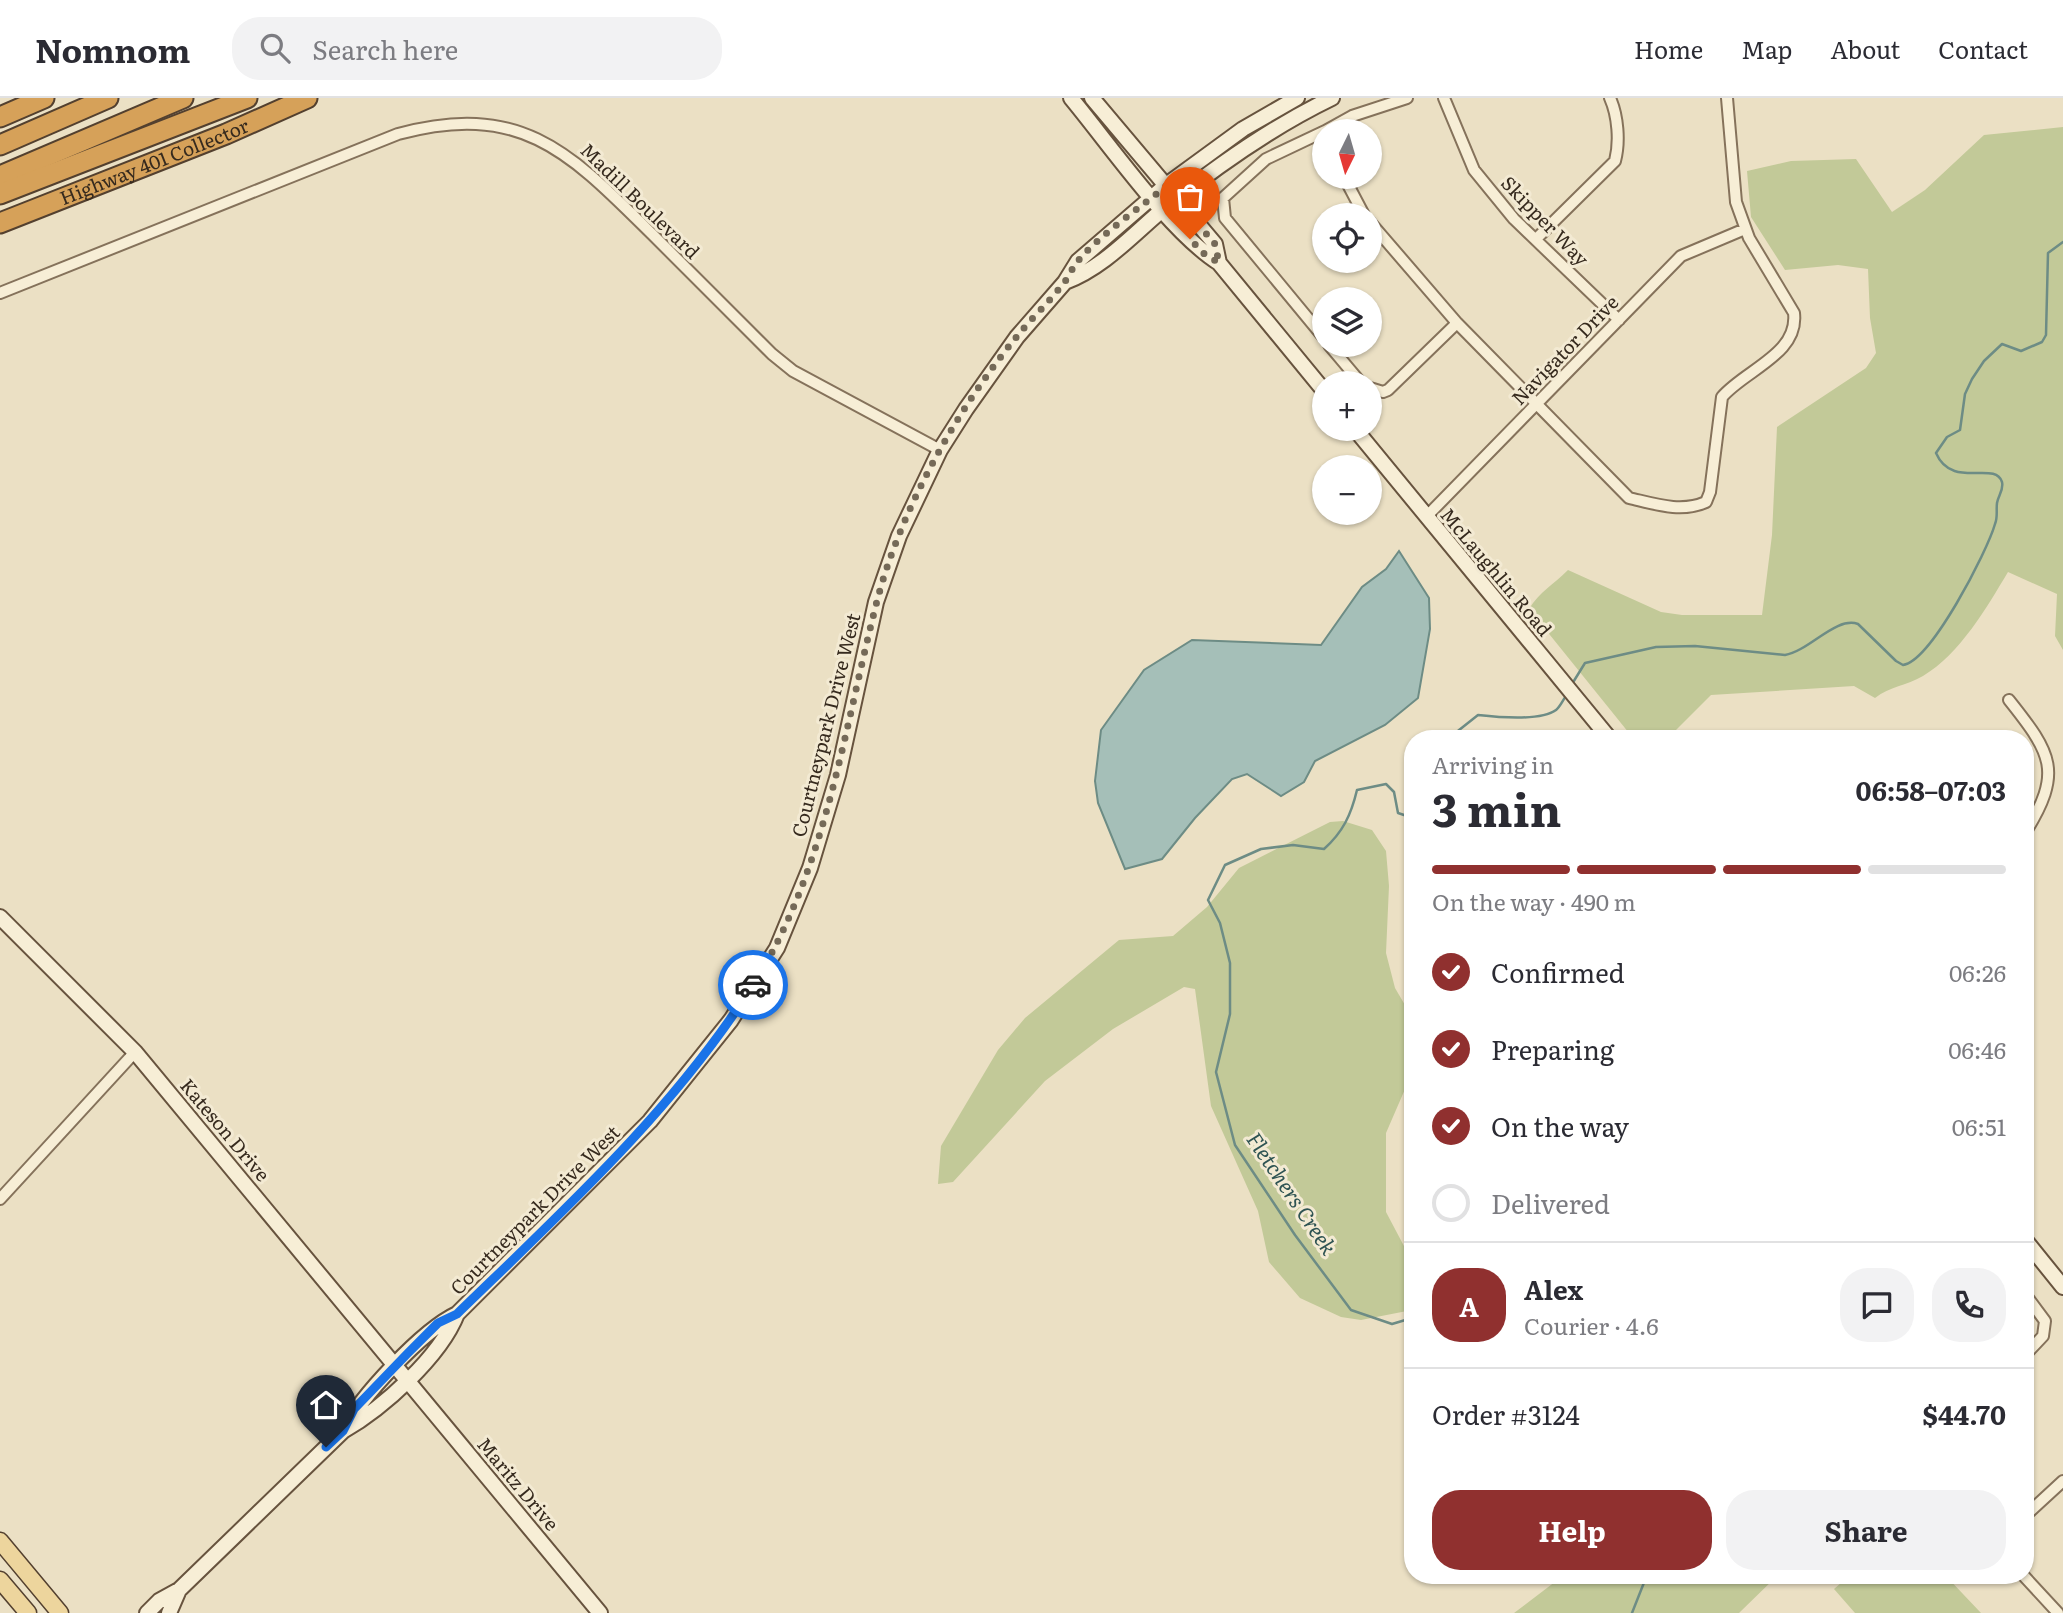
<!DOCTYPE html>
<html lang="en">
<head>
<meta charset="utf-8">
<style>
	:root { --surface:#fff; --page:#f2f2f3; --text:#2b2b33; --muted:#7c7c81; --line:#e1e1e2; --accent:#90302f }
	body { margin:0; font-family:Literata,serif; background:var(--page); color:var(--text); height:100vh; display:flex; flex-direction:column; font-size:26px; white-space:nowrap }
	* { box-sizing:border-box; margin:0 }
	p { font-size:23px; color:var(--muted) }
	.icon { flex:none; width:38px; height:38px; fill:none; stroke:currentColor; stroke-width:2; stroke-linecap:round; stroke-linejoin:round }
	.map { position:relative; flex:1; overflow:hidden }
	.drawer { position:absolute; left:1404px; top:632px; width:630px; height:854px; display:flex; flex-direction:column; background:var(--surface); border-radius:28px; box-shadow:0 2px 5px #0004 }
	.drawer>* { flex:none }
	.needle { width:46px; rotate:185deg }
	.buttons { position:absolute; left:1312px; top:21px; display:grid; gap:14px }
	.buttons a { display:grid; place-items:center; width:70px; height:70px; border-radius:50%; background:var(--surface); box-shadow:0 2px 5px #0004; font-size:35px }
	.pin { position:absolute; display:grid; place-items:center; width:60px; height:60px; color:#fff; margin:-72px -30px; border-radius:50% 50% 50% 0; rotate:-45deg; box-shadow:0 0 7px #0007 }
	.pin .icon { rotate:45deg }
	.courier { position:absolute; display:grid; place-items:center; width:70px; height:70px; margin:-35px; border:5px solid #1a73e8; border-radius:50%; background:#fff; color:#222; box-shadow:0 2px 9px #0007 }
	.headline em { font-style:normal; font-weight:700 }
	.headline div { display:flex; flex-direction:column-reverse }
	.headline { display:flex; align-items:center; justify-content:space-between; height:119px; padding:0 28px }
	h1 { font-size:46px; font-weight:700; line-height:52px }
	.bar { display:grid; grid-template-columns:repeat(4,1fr); gap:10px 7px; align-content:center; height:84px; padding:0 28px }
	.bar i { height:9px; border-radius:5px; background:var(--line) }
	.bar .selected { background:var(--accent) }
	.bar p { grid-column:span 4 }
	.line { display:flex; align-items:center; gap:18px; padding:0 28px; border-top:2px solid var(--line) }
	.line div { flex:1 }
	.round { display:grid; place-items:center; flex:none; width:74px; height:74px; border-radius:28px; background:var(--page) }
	ol { padding:0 28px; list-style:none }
	li { display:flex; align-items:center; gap:21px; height:77px }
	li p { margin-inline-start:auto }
	li .icon { padding:7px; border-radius:50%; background:var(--accent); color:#fff; stroke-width:4 }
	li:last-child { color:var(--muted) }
	li i { width:38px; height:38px; border:4px solid var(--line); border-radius:50% }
	.button { display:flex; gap:14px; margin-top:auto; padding:14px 28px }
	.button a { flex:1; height:80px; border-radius:28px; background:var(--accent); color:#fff; font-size:28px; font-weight:700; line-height:80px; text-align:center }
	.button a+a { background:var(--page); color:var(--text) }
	header { display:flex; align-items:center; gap:42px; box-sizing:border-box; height:98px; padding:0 35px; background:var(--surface); border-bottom:2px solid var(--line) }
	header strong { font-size:33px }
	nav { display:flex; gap:38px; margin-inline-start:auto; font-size:24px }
	.search { width:490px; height:63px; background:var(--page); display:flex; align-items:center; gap:18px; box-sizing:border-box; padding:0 24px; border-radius:28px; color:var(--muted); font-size:26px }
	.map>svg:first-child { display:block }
	.green { fill:#c2c998 }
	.water { fill:#a5bfb8; stroke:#6d8c85; stroke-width:2 }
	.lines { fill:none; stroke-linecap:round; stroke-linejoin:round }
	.stream { stroke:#6d8c85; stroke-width:2.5 }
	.street-casing { stroke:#85725b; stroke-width:14 }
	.secondary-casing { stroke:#67533e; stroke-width:18 }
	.primary-casing { stroke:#53402f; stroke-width:19 }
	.highway-casing { stroke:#53402f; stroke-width:23 }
	.street { stroke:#f7eed6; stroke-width:10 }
	.secondary { stroke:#f7eed6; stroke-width:14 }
	.primary { stroke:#edd59d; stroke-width:16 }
	.highway { stroke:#d6a159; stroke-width:19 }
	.done { stroke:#756a58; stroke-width:7; stroke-dasharray:0 12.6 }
	.route { stroke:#1a73e8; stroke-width:9 }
	.labels { text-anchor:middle; stroke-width:6; stroke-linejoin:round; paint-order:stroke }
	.street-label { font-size:19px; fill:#362a1e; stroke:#f3ead3 }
	.water-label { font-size:21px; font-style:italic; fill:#2f5453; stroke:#f3ead3 }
</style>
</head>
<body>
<header>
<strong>Nomnom</strong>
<div class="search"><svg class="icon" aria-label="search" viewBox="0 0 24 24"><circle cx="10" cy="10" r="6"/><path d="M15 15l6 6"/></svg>Search here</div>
<nav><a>Home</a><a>Map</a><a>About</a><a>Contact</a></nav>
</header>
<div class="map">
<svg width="2063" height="1515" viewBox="0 0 2063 1515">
	<rect width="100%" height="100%" fill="#ebe0c4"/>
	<path class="green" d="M2063 29V552L2055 538 2057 496 2008 474C1987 509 1960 556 1923 578 1906 588 1890 588 1875 600L1854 588 1711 597 1668 640H1633L1529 511C1540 493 1553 487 1568 472L1661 514 1682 517H1762L1772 437 1777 329 1866 270 1876 255 1870 220 1868 171 1838 167 1785 172 1751 119 1747 73 1791 63 1856 61 1892 114 1925 92 1984 37Z
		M1343 723 1372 732 1386 753 1389 788 1386 855 1395 890 1412 919V975L1386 1035V1114L1405 1150 1412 1157V1212L1361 1222 1341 1219 1300 1200 1269 1164 1258 1113 1211 1008 1195 891 1184 889 1113 931 1045 983 953 1084 938 1086 941 1048 998 952 1025 920 1119 842 1173 838 1207 809 1239 770 1330 724Z
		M1564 1477H1778L1739 1515H1514Z
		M1850 1477H1945L1981 1515H1855L1834 1491Z"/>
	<path class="water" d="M1399 453 1429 500 1430 531 1418 600 1385 627 1315 663 1304 684 1281 698 1247 676 1232 681 1195 720 1162 761 1125 771 1098 705 1095 683 1101 632 1144 572 1192 542 1321 547 1362 489 1386 471Z"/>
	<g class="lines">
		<path class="stream" d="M1572 586 1585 565 1656 549 1695 548 1785 557C1809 553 1836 518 1858 526L1896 563 1903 567C1931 563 1987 454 1995 426 1998 419 1996 412 1997 405 1998 398 2004 392 2002 384 1995 362 1952 392 1936 355L1947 339 1960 332 1965 296 1972 281 1984 263 2002 246 2021 253 2042 244 2046 237 2048 155 2063 144
			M1449 640 1478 617C1496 619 1541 623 1556 612 1560 609 1563 602 1566 598
			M1412 715 1407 718 1398 715 1394 694 1386 686 1357 692C1351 717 1343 734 1324 751L1293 747 1261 751 1225 767 1208 802 1220 825 1230 865V916L1216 974 1235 1047 1295 1137 1351 1212 1392 1226 1412 1220
			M1632 1515 1647 1477"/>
		<defs>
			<path id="street" d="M1444 0 1474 72 1514 121 1619 222
				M1325 33 1266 61 1223 100 1225 120 1325 241
				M1325 33 1352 18 1407 0
				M1344 79 1364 117
				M1370 124 1457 225 1629 400C1655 406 1681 415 1706 404L1710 394 1722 299C1745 272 1799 256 1794 215L1749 140 1736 104 1727 0
				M1536 141 1615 63C1620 44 1618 18 1610 0
				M0 195 398 36C522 2 571 56 652 136 692 176 732 216 772 256L793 273 940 352
				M1329 247 1361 285
				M1370 290 1383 294 1388 292 1457 225
				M1426 419 1681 158 1745 131
				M2009 602C2052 656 2063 674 2025 735
				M0 1101 135 954
				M2025 1196 2045 1223 2043 1238 2025 1257
				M2025 1418 2063 1383
				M2023 1477 2058 1515"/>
			<path id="secondary" d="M1071 0C1110 47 1170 134 1219 165L1325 294
				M1092 0 1215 146 1219 165
				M1065 184C1105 169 1134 135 1167 108 1218 67 1272 29 1332 0
				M1355 331 1609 640
				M0 819 135 954 600 1515
				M2025 1142 2063 1189
				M343 1333C360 1299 423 1232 457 1216L650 1023 731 922 777 850 810 770 838 677 876 504 899 438 940 352 966 311 1017 239 1065 184 1078 163 1165 88 1243 31 1297 0
				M147 1515 159 1503 179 1492 343 1333C383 1310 440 1259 457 1216
				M169 1515 179 1492"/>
			<path id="primary" d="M0 1443 60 1515
				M0 1482 28 1515"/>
			<g id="highway">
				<path d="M0 19 44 0"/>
				<path d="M0 47 108 0"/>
				<path d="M0 78 183 0"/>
				<path d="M0 96 247 0"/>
				<path id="s1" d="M0 125 226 36 307 0"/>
			</g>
		</defs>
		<use href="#street" class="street-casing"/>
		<use href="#secondary" class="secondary-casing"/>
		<use href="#primary" class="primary-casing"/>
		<use href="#highway" class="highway-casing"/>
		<use href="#street" class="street"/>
		<use href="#secondary" class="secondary"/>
		<use href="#primary" class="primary"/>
		<use href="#highway" class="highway"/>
	</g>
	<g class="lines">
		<path class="done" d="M753 887C826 772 843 636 876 507 899 414 957 311 1018 237 1032 220 1049 204 1063 186 1069 179 1072 170 1077 164 1098 138 1140 110 1166 88L1215 146 1219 165 1203 155 1190 141"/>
		<path class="route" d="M326 1349 343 1333 354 1311 408 1255 438 1225 457 1216C563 1113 674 1012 753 887"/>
	</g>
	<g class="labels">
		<g class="street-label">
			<text dy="7" stroke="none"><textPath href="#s1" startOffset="166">Highway 401 Collector</textPath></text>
			<text transform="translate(640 103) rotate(44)" y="7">Madill Boulevard</text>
			<text transform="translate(1545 123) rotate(46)" y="7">Skipper Way</text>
			<text transform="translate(1565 252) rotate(-46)" y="7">Navigator Drive</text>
			<text transform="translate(1496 474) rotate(50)" y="7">McLaughlin Road</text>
			<text transform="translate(826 627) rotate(-76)" y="7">Courtneypark Drive West</text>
			<text transform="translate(225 1032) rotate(50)" y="7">Kateson Drive</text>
			<text transform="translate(535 1112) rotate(-45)" y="7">Courtneypark Drive West</text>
			<text transform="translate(518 1386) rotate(50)" y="7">Maritz Drive</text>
		</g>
		<g class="water-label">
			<text transform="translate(1291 1096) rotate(56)" y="7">Fletchers Creek</text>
		</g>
	</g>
</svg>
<div class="buttons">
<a><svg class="needle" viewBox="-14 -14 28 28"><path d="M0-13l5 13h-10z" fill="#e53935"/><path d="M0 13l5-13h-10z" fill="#7c7c81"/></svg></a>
<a><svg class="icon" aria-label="locate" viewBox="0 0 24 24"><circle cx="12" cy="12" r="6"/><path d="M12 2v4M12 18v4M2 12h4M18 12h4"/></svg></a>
<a><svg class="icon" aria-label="layers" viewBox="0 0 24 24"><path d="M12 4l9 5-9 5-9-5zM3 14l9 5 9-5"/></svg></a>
<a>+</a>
<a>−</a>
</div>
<div class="pin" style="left:1190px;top:141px;background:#ea580c"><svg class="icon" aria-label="bag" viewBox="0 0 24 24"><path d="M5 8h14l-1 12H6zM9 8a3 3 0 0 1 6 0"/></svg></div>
<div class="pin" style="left:326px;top:1349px;background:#1f2937"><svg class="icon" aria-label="home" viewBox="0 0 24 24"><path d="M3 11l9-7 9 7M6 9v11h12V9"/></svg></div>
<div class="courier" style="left:753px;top:887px"><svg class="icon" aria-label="car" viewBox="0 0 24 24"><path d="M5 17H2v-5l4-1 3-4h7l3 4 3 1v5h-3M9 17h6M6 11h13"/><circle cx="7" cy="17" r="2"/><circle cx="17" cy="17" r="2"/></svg></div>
<section class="drawer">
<div class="headline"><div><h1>3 min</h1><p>Arriving in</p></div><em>06:58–07:03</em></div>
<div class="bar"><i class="selected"></i><i class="selected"></i><i class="selected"></i><i></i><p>On the way · 490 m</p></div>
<ol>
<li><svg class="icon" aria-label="check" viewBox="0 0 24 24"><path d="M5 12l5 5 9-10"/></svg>Confirmed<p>06:26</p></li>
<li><svg class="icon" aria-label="check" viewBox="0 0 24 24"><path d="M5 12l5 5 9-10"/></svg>Preparing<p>06:46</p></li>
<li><svg class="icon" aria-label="check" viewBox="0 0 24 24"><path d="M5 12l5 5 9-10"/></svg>On the way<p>06:51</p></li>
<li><i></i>Delivered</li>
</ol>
<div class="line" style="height:126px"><b class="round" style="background:var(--accent);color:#fff">A</b><div><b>Alex</b><p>Courier · 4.6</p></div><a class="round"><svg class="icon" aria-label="chat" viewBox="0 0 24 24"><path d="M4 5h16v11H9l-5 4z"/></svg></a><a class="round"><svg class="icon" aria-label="phone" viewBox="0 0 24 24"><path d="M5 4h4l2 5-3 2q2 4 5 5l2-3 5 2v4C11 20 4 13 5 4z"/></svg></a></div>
<div class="line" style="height:91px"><div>Order #3124</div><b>$44.70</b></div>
<div class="button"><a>Help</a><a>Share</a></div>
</section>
</div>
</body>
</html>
